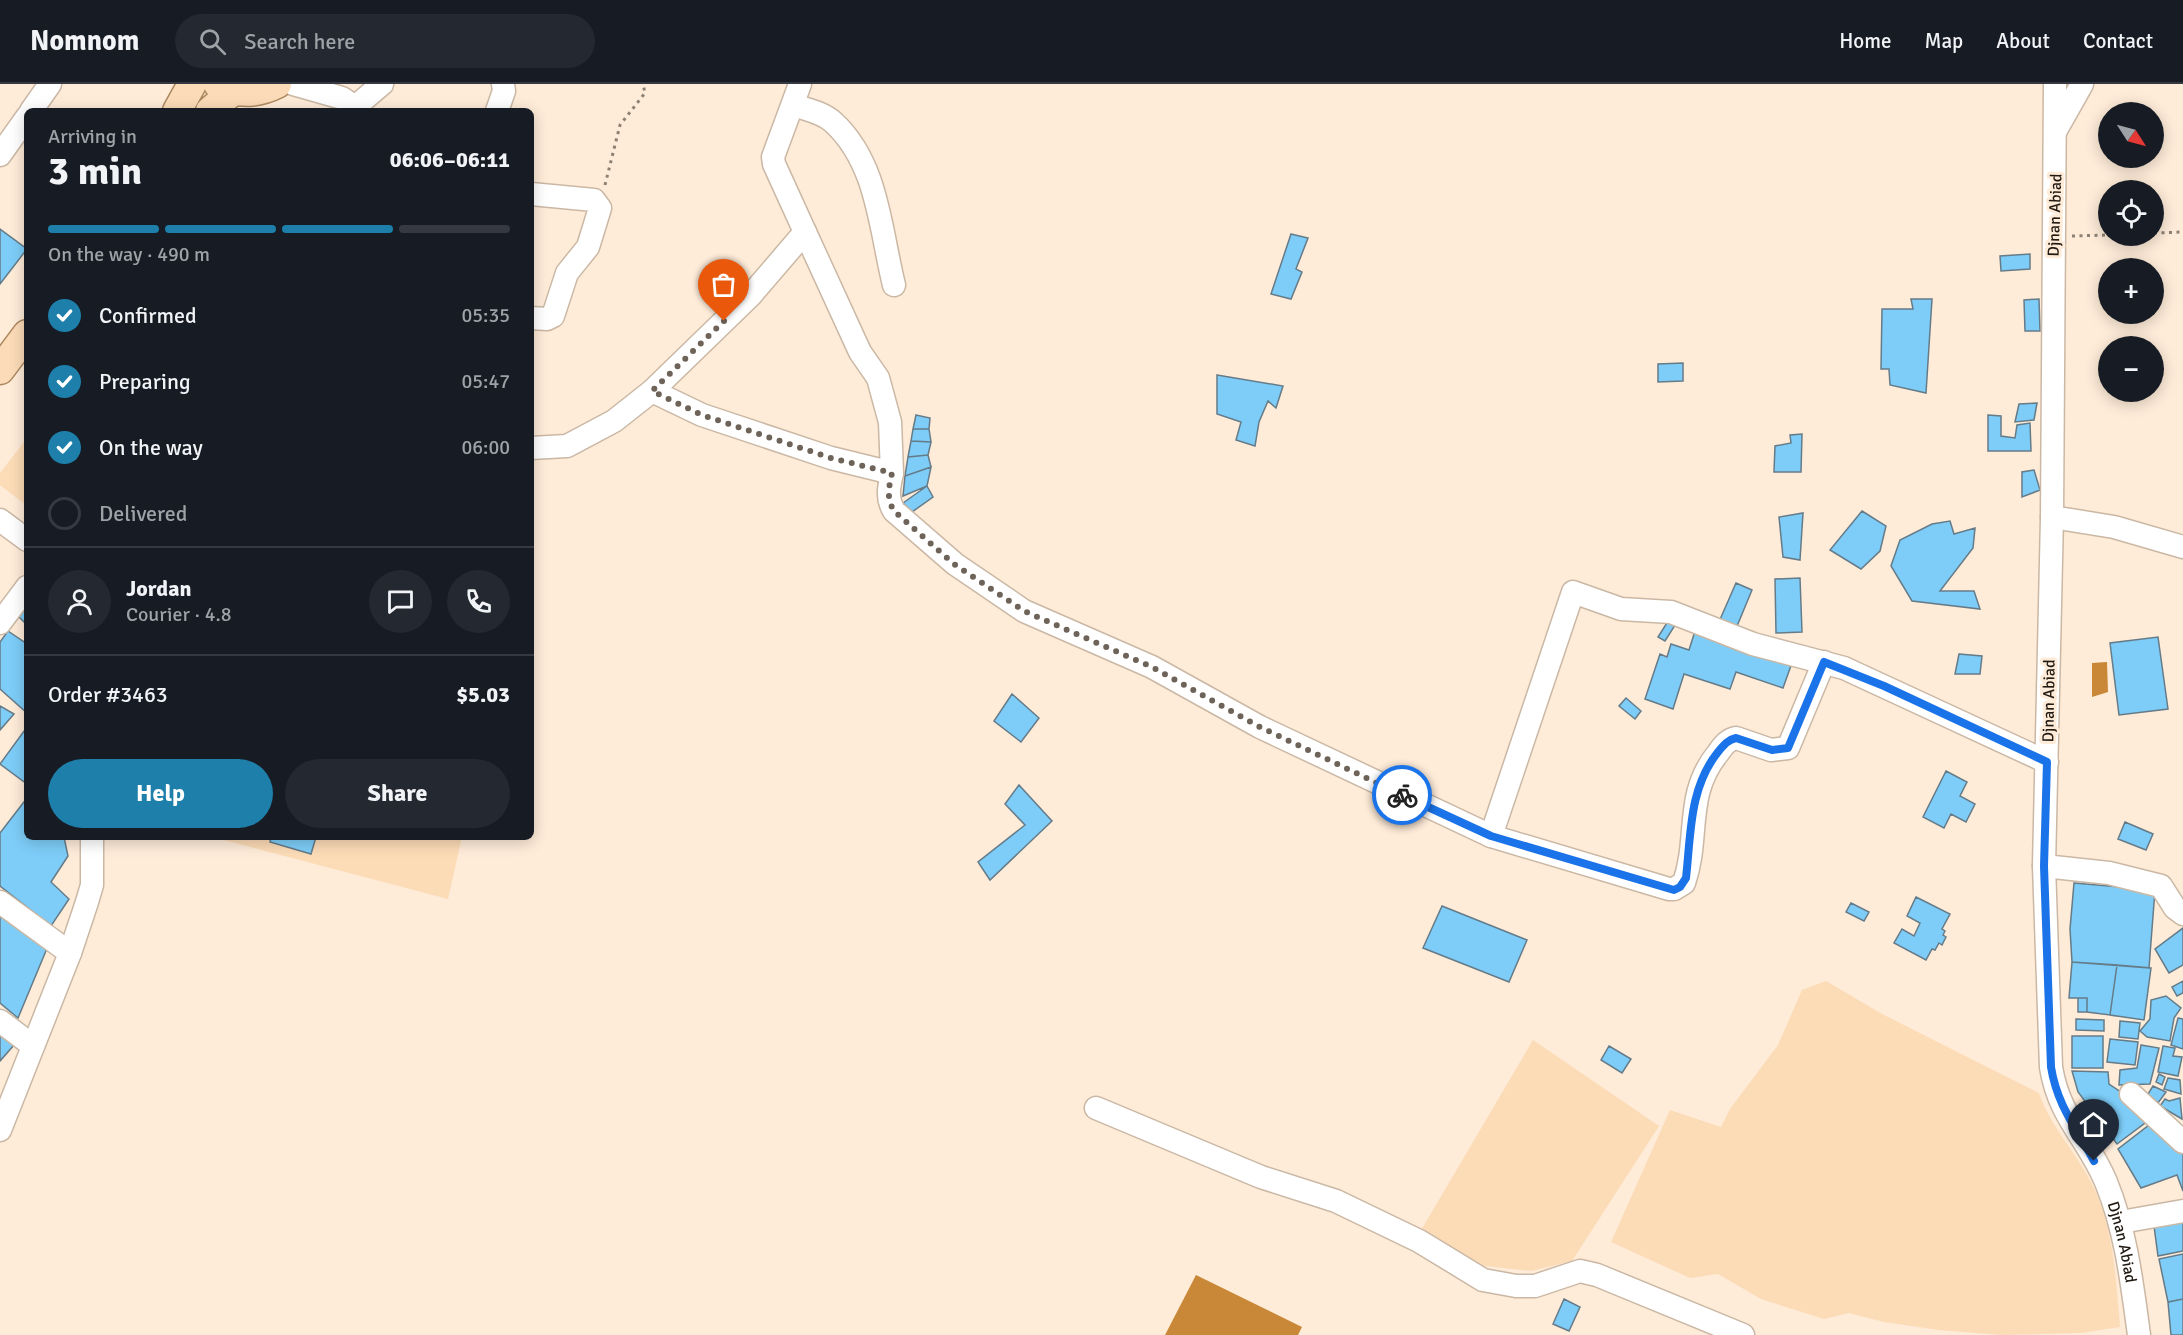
<!DOCTYPE html>
<html lang="en">
<head>
<meta charset="utf-8">
<style>
	:root { --surface:#171b24; --page:#242831; --text:#f1f3f6; --muted:#9ea1a6; --line:#363941; --accent:#1d7faa }
	body { margin:0; font-family:Signika,sans-serif; background:var(--page); color:var(--text); height:100vh; display:flex; flex-direction:column; font-size:22px; white-space:nowrap }
	* { box-sizing:border-box; margin:0 }
	p { font-size:20px; color:var(--muted) }
	.icon { flex:none; width:33px; height:33px; fill:none; stroke:currentColor; stroke-width:2; stroke-linecap:round; stroke-linejoin:round }
	.map { position:relative; flex:1; overflow:hidden }
	.panel { position:absolute; left:24px; top:24px; width:510px; height:732px; display:flex; flex-direction:column; background:var(--surface); border-radius:9px; box-shadow:0 3px 15px #0003 }
	.panel>* { flex:none }
	.needle { width:39px; rotate:126deg }
	.fabs { position:absolute; left:2098px; top:18px; display:grid; gap:12px }
	.fabs a { display:grid; place-items:center; width:66px; height:66px; border-radius:50%; background:var(--surface); box-shadow:0 3px 15px #0003; font-size:30px }
	.pin { position:absolute; display:grid; place-items:center; width:51px; height:51px; color:#fff; margin:-62px -26px; border-radius:50% 50% 50% 0; rotate:-45deg; box-shadow:0 0 6px #0007 }
	.pin .icon { rotate:45deg }
	.courier { position:absolute; display:grid; place-items:center; width:60px; height:60px; margin:-30px; border:4px solid #1a73e8; border-radius:50%; background:#fff; color:#222; box-shadow:0 2px 8px #0007 }
	.head em { font-style:normal; font-weight:700 }
	.head div { display:flex; flex-direction:column-reverse }
	.head { display:flex; align-items:center; justify-content:space-between; height:102px; padding:0 24px }
	h1 { font-size:39px; font-weight:700; line-height:45px }
	.bar { display:grid; grid-template-columns:repeat(4,1fr); gap:9px 6px; align-content:center; height:72px; padding:0 24px }
	.bar i { height:8px; border-radius:4px; background:var(--line) }
	.bar .selected { background:var(--accent) }
	.bar p { grid-column:span 4 }
	.line { display:flex; align-items:center; gap:15px; padding:0 24px; border-top:2px solid var(--line) }
	.line div { flex:1 }
	.round { display:grid; place-items:center; flex:none; width:63px; height:63px; border-radius:32px; background:var(--page) }
	ol { padding:0 24px; list-style:none }
	li { display:flex; align-items:center; gap:18px; height:66px }
	li p { margin-inline-start:auto }
	li .icon { padding:6px; border-radius:50%; background:var(--accent); color:#fff; stroke-width:4 }
	li:last-child { color:var(--muted) }
	li i { width:33px; height:33px; border:3px solid var(--line); border-radius:50% }
	.primary-button { display:flex; gap:12px; margin-top:auto; padding:12px 24px }
	.primary-button a { flex:1; height:69px; border-radius:36px; background:var(--accent); color:#fff; font-size:24px; font-weight:700; line-height:69px; text-align:center }
	.primary-button a+a { background:var(--page); color:var(--text) }
	header { display:flex; align-items:center; gap:36px; box-sizing:border-box; height:84px; padding:0 30px; background:var(--surface); border-bottom:2px solid var(--line) }
	header strong { font-size:28px }
	nav { display:flex; gap:33px; margin-inline-start:auto; font-size:21px }
	.search { width:420px; height:54px; background:var(--page); display:flex; align-items:center; gap:15px; box-sizing:border-box; padding:0 21px; border-radius:33px; color:var(--muted); font-size:22px }
	.map>svg:first-child { display:block }
	.green { fill:#fcdbb7 }
	.water { fill:#c98837 }
	.building { fill:#7dcdf8; stroke:#657b88; stroke-width:1.5 }
	.lines { fill:none; stroke-linecap:round; stroke-linejoin:round }
	.minor-casing { stroke:#cab8a5; stroke-width:25 }
	.major-casing { stroke:#ac885f; stroke-width:31 }
	.path { stroke:#8d8174; stroke-width:3; stroke-dasharray:3 4.5; stroke-linecap:butt }
	.minor { stroke:#fff; stroke-width:22 }
	.major { stroke:#fbdbb8; stroke-width:28 }
	.done { stroke:#6e6358; stroke-width:6; stroke-dasharray:0 10.8 }
	.route { stroke:#1a73e8; stroke-width:8 }
	.labels { text-anchor:middle; stroke-width:6; stroke-linejoin:round; paint-order:stroke }
	.street-label { font-size:16px; fill:#201a13; stroke:#feebd8 }
</style>
</head>
<body>
<header>
<strong>Nomnom</strong>
<div class="search"><svg class="icon" aria-label="search" viewBox="0 0 24 24"><circle cx="10" cy="10" r="6"/><path d="M15 15l6 6"/></svg>Search here</div>
<nav><a>Home</a><a>Map</a><a>About</a><a>Contact</a></nav>
</header>
<div class="map">
<svg width="2183" height="1251" viewBox="0 0 2183 1251">
	<rect width="100%" height="100%" fill="#feebd8"/>
	<path class="green" d="M27 354V422L0 401V389Z
		M212 753H462L448 815Z
		M1826 897 1882 930 2039 1009C2051 1044 2078 1070 2094 1104 2114 1147 2116 1196 2120 1243L2080 1249 2001 1251 1939 1246 1884 1238 1849 1229 1824 1235 1761 1215 1718 1190 1690 1194 1611 1158 1670 1026 1721 1043 1730 1025 1778 961 1802 906Z
		M1533 956 1659 1042 1572 1177 1531 1187 1477 1181 1420 1148Z"/>
	<path class="water" d="M2107 578 2108 608 2092 613V579Z
		M1196 1191 1302 1243 1298 1251H1165Z"/>
	<path class="building" d="M0 145 27 165 0 200Z
		M1291 150 1308 154 1296 185 1302 188 1291 215 1271 210Z
		M2030 170V185L2001 187 2000 172Z
		M1911 215H1932L1926 309 1890 301 1889 285H1881L1882 225H1913Z
		M2039 215 2040 247H2025L2024 216Z
		M1683 279V297L1658 298V280Z
		M1217 291 1283 302 1276 324 1268 317 1259 338 1255 362 1236 356 1241 338 1217 330Z
		M2037 319 2034 336 2015 338 2019 320Z
		M916 331 930 334 929 345H913Z
		M1988 331 2001 332V352L2015 354 2017 341 2030 339 2031 367H1988Z
		M913 345H929L931 358 911 357Z
		M1802 350 1801 388H1774L1775 362 1791 359 1790 351Z
		M911 357 931 358 928 371 908 373Z
		M928 371 931 383 905 392 908 373Z
		M931 383 927 402 903 412 905 392Z
		M2034 386 2040 406 2022 413V388Z
		M927 402 933 413 912 428 903 419Z
		M1862 427 1886 442 1880 467 1861 485 1830 466Z
		M1803 429 1800 476 1783 473 1779 433Z
		M1950 437 1954 450 1975 444 1973 464 1940 507H1974L1980 525 1912 517 1891 482 1900 456 1932 440Z
		M1800 494 1802 548 1776 549 1775 495Z
		M1736 499 1752 506 1735 547 1718 540Z
		M27 521V541L18 532Z
		M1670 534 1677 538 1665 557 1658 553Z
		M1696 544 1793 576 1783 604 1736 588 1730 605 1684 590 1673 625 1645 615 1660 570 1667 573 1671 560 1689 566Z
		M8 547 27 560V629L0 605V558Z
		M2158 553 2168 625 2119 631 2110 559Z
		M1959 570 1982 572 1980 590H1955Z
		M1012 610 1039 634 1021 658 994 637Z
		M1626 614 1641 627 1635 635 1619 622Z
		M0 622 14 630 0 646Z
		M27 643V700L0 680Z
		M1946 687 1967 698 1960 712 1975 720 1966 738 1951 730 1944 744 1923 733Z
		M1019 701 1052 737 990 796 978 778 1025 741 1005 720Z
		M27 714V753H64L68 772 51 798 69 815 51 842 0 802V749Z
		M2125 738 2153 750 2146 766 2118 755Z
		M271 753H316L311 770 270 758Z
		M2074 799 2155 806 2149 884 2072 878 2070 845Z
		M1916 813 1950 830 1942 845 1945 847 1943 851 1946 853 1942 861 1939 859 1935 866 1932 865 1926 876 1894 859 1902 845 1914 852 1920 839 1907 832Z
		M1851 819 1869 828 1864 837 1846 828Z
		M1442 822 1527 856 1509 898 1423 864Z
		M0 826 48 862 18 934 0 919Z
		M2183 844V881L2169 889 2155 865Z
		M2072 878 2117 881 2110 931 2087 928V914H2069Z
		M2117 881 2151 884 2144 936 2110 931Z
		M2183 897V909L2177 912 2172 903Z
		M2166 912 2181 924 2174 934 2170 957 2147 953 2140 947 2150 935 2151 916Z
		M2078 914H2087V928H2078Z
		M2178 934 2183 935V965L2171 961Z
		M2076 935 2104 936V947L2076 946Z
		M2120 937 2140 939 2138 955 2119 953Z
		M0 950 14 961 0 977Z
		M2072 952H2103V984H2072Z
		M2110 955 2138 958 2135 981 2107 978Z
		M2141 961 2159 964 2150 1000 2119 1001 2120 986 2137 984Z
		M1609 962 1631 975 1622 989 1601 976Z
		M2163 962 2175 964 2173 972 2182 973 2178 992 2158 988Z
		M2072 987 2108 988 2109 1000 2133 1016 2149 1036 2117 1060 2078 1008Z
		M2159 990 2165 993 2162 1001 2156 998Z
		M2168 994 2180 996 2181 1010 2164 1005Z
		M2153 1002 2166 1008 2158 1019 2148 1010Z
		M2180 1014 2182 1035 2160 1022 2165 1015 2169 1017Z
		M2153 1038 2183 1064V1107L2177 1091 2141 1104 2118 1065Z
		M2183 1137V1167L2158 1172 2154 1142Z
		M2183 1170V1215L2168 1218 2159 1175Z
		M1564 1215 1580 1223 1569 1247 1553 1240Z
		M2183 1215V1251H2171L2168 1218Z"/>
	<g class="lines">
		<defs>
			<g id="minor">
				<path d="M293 0 342 14 355 23V27"/>
				<path id="s1" d="M2055 0 2052 433 2044 782 2051 983C2059 1034 2088 1054 2106 1098 2126 1147 2132 1199 2139 1251"/>
				<path d="M794 21C807 26 822 28 833 38 878 79 880 145 894 201"/>
				<path d="M355 23 382 0"/>
				<path d="M31 27 50 0"/>
				<path d="M497 27 504 7 503 0"/>
				<path d="M2056 46 2082 0"/>
				<path d="M0 71 27 33"/>
				<path d="M531 110 594 116 600 124 588 163 567 189 553 232 547 235 531 234"/>
				<path d="M652 307 702 331 831 374 892 389 890 338 878 294 860 268 805 148"/>
				<path d="M531 364 567 362 614 337 652 307 751 211 805 148 774 80 773 73 800 0"/>
				<path d="M892 389C889 403 886 414 894 427L955 480 1024 527 1152 583 1260 643 1491 752 1669 805H1674L1684 799C1700 752 1684 711 1718 669 1723 662 1727 656 1736 654L1771 666 1788 664 1824 578"/>
				<path d="M2052 433 2114 443 2183 463"/>
				<path d="M0 436 27 456"/>
				<path d="M0 539 27 503"/>
				<path d="M1491 752 1573 508 1621 525 1671 528 1753 560 1844 584 2047 678"/>
				<path d="M2044 782 2109 789 2161 802 2175 824 2183 830"/>
				<path d="M0 818 70 869"/>
				<path d="M0 937 33 962"/>
				<path d="M2131 1010 2183 1058"/>
				<path d="M1096 1024 1261 1093 1336 1117 1419 1157 1483 1196 1516 1202H1535L1580 1187 1597 1191 1743 1251"/>
				<path d="M0 1046 70 869 87 818 92 801V753"/>
				<path d="M2121 1138 2183 1127"/>
			</g>
			<path id="major" d="M218 0C238 11 257 10 277 0
				M177 27 192 0
				M210 27 233 7
				M0 286 27 250"/>
		</defs>
		<use href="#minor" class="minor-casing"/>
		<use href="#major" class="major-casing"/>
		<path class="path" d="M605 101 620 41 645 9 643 0
			M2154 149 2183 148
			M2072 152 2109 151"/>
		<use href="#minor" class="minor"/>
		<use href="#major" class="major"/>
	</g>
	<g class="lines">
		<path class="done" d="M724 237 652 307 702 331 831 374 892 389C889 403 886 414 894 427L954 480 1024 527 1152 583 1260 643 1402 711"/>
		<path class="route" d="M1402 711 1491 752 1674 806 1680 803 1686 794C1691 750 1689 704 1718 668 1723 662 1727 656 1736 654L1772 666 1788 664 1824 578 1884 602 2047 678 2044 782 2051 983C2057 1021 2076 1044 2094 1077"/>
	</g>
	<g class="labels">
		<g class="street-label">
			<text transform="translate(2054 131) rotate(-88)" y="6">Djnan Abiad</text>
			<text transform="translate(2048 617) rotate(-89)" y="6">Djnan Abiad</text>
			<text dy="6" stroke="none"><textPath href="#s1" startOffset="1174">Djnan Abiad</textPath></text>
		</g>
	</g>
</svg>
<div class="fabs">
<a><svg class="needle" viewBox="-14 -14 28 28"><path d="M0-13l5 13h-10z" fill="#e53935"/><path d="M0 13l5-13h-10z" fill="#9ea1a6"/></svg></a>
<a><svg class="icon" aria-label="locate" viewBox="0 0 24 24"><circle cx="12" cy="12" r="6"/><path d="M12 2v4M12 18v4M2 12h4M18 12h4"/></svg></a>
<a>+</a>
<a>−</a>
</div>
<div class="pin" style="left:724px;top:237px;background:#ea580c"><svg class="icon" aria-label="bag" viewBox="0 0 24 24"><path d="M5 8h14l-1 12H6zM9 8a3 3 0 0 1 6 0"/></svg></div>
<div class="pin" style="left:2094px;top:1077px;background:#1f2937"><svg class="icon" aria-label="home" viewBox="0 0 24 24"><path d="M3 11l9-7 9 7M6 9v11h12V9"/></svg></div>
<div class="courier" style="left:1402px;top:711px"><svg class="icon" aria-label="bike" viewBox="0 0 24 24"><circle cx="6" cy="16" r="4"/><circle cx="18" cy="16" r="4"/><path d="M6 16l4-8h5l3 8M10 8l3 8H6M13 5h3"/></svg></div>
<section class="panel">
<div class="head"><div><h1>3 min</h1><p>Arriving in</p></div><em>06:06–06:11</em></div>
<div class="bar"><i class="selected"></i><i class="selected"></i><i class="selected"></i><i></i><p>On the way · 490 m</p></div>
<ol>
<li><svg class="icon" aria-label="check" viewBox="0 0 24 24"><path d="M5 12l5 5 9-10"/></svg>Confirmed<p>05:35</p></li>
<li><svg class="icon" aria-label="check" viewBox="0 0 24 24"><path d="M5 12l5 5 9-10"/></svg>Preparing<p>05:47</p></li>
<li><svg class="icon" aria-label="check" viewBox="0 0 24 24"><path d="M5 12l5 5 9-10"/></svg>On the way<p>06:00</p></li>
<li><i></i>Delivered</li>
</ol>
<div class="line" style="height:108px"><a class="round"><svg class="icon" aria-label="person" viewBox="0 0 24 24"><circle cx="12" cy="8" r="4"/><path d="M4 21q1-7 8-7t8 7"/></svg></a><div><b>Jordan</b><p>Courier · 4.8</p></div><a class="round"><svg class="icon" aria-label="chat" viewBox="0 0 24 24"><path d="M4 5h16v11H9l-5 4z"/></svg></a><a class="round"><svg class="icon" aria-label="phone" viewBox="0 0 24 24"><path d="M5 4h4l2 5-3 2q2 4 5 5l2-3 5 2v4C11 20 4 13 5 4z"/></svg></a></div>
<div class="line" style="height:78px"><div>Order #3463</div><b>$5.03</b></div>
<div class="primary-button"><a>Help</a><a>Share</a></div>
</section>
</div>
</body>
</html>
